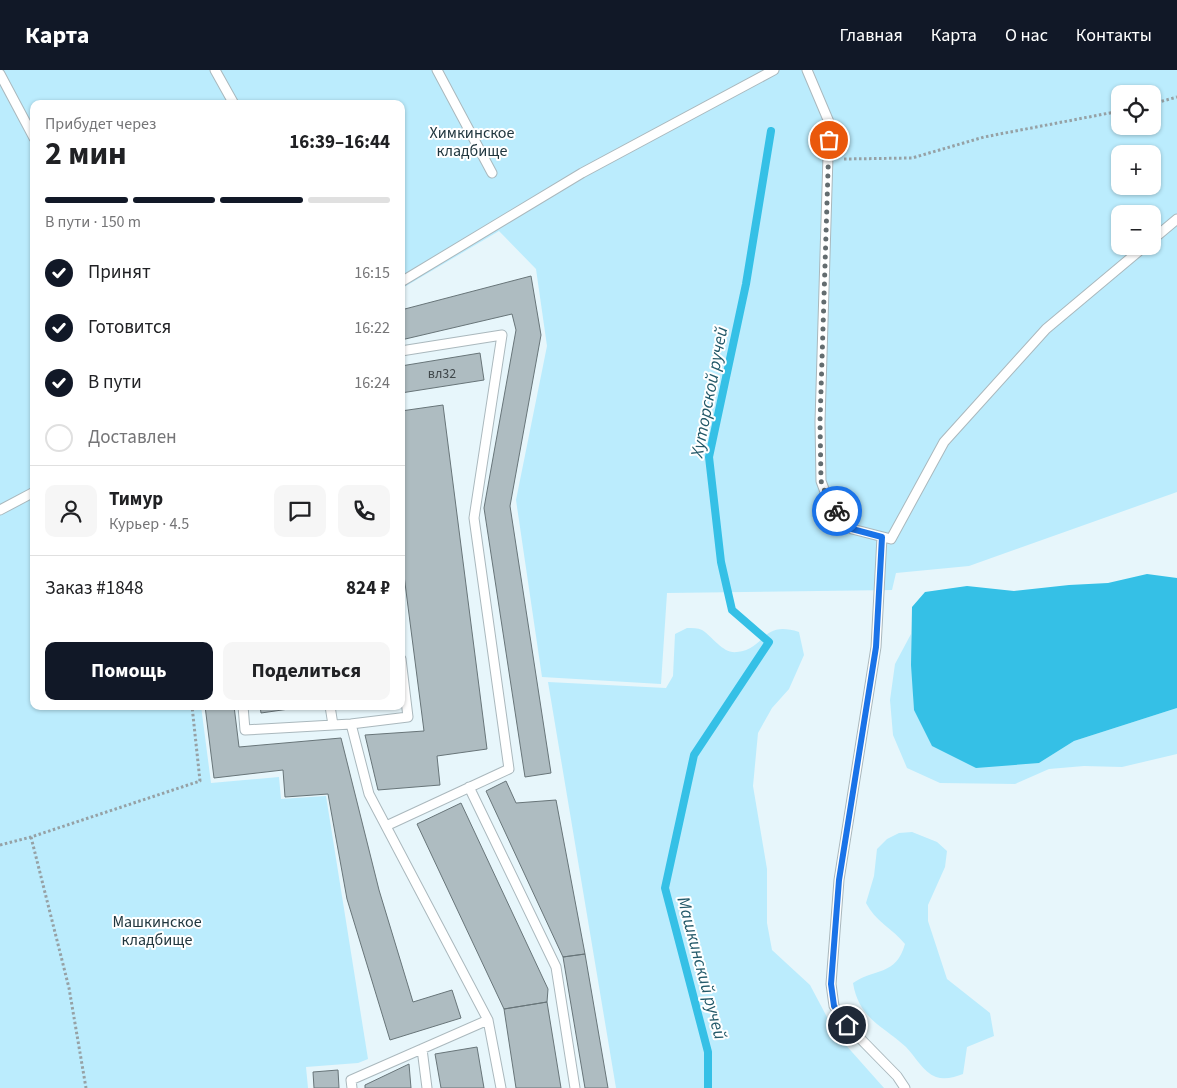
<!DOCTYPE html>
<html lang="ru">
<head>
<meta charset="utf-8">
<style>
	:root { --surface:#fff; --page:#f6f6f6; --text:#202124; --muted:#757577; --line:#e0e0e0; --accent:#111827 }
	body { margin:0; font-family:"Source Sans 3",sans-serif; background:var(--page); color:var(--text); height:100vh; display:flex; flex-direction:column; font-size:19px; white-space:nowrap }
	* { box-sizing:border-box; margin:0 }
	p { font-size:16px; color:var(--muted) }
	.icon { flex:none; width:28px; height:28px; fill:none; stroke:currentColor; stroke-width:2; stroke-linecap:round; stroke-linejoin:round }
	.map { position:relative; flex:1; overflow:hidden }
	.details { position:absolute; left:30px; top:30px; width:375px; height:610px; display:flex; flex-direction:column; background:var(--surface); border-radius:10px; box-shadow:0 1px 4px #0004 }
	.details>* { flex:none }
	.tools { position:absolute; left:1111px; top:15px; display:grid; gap:10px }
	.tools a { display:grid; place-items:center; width:50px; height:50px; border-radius:10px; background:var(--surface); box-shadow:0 1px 4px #0004; font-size:25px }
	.pin { position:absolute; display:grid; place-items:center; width:42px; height:42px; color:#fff; margin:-21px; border:2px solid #fff; border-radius:50%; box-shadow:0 1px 5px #0007 }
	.courier { position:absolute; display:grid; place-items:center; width:50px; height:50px; margin:-25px; border:4px solid #1a73e8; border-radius:50%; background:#fff; color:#222; box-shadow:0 1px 6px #0007 }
	.headline em { font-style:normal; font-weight:700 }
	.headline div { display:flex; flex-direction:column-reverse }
	.headline { display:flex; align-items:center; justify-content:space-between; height:85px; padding:0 15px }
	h1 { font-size:32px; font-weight:700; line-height:38px }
	.bar { display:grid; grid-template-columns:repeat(4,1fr); gap:8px 5px; align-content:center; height:60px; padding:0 15px }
	.bar i { height:6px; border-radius:4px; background:var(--line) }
	.bar .active { background:var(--accent) }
	.bar p { grid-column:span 4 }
	.line { display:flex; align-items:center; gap:12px; padding:0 15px; border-top:1px solid var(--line) }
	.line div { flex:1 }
	.round { display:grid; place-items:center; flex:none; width:52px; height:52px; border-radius:10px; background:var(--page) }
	ol { padding:0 15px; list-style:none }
	li { display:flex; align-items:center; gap:15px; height:55px }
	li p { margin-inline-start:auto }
	li .icon { padding:5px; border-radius:50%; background:var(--accent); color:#fff; stroke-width:4 }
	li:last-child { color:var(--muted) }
	li i { width:28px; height:28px; border:2px solid var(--line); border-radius:50% }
	.primary-button { display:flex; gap:10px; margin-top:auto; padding:10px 15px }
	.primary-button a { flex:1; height:58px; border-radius:10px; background:var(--accent); color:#fff; font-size:20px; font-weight:700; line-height:58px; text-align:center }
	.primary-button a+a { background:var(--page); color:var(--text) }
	header { display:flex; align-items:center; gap:30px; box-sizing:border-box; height:70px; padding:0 25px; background:var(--accent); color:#fff }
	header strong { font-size:24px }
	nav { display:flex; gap:28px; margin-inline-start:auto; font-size:18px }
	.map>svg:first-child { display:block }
	.green { fill:#bbecfd; fill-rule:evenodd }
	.water { fill:#35c0e6 }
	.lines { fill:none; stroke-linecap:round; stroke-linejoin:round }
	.stream { stroke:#35c0e6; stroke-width:8 }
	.building { fill:#aebcc1; stroke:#687579 }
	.service-casing { stroke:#aab8bd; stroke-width:11 }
	.path { stroke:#96a1a5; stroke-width:3; stroke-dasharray:2.5 2.5; stroke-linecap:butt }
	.service { stroke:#fff; stroke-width:9 }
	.done { stroke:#636c6f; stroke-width:5; stroke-dasharray:0 9 }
	.route { stroke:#1a73e8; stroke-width:6 }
	.labels { text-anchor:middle; stroke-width:4; stroke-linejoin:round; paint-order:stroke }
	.number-label { font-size:14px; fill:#40484b }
	.park-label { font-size:16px; fill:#21373f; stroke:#fff }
	.water-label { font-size:18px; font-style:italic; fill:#235969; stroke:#fff }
</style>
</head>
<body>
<header>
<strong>Карта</strong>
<nav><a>Главная</a><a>Карта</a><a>О нас</a><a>Контакты</a></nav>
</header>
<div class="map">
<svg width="1177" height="1018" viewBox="0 0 1177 1018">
	<rect width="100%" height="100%" fill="#e7f6fb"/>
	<path class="green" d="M0 0H1177V422L969 496 896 503 892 520 667 523 661 614 542 607 516 430 547 276 536 199 499 161 401 219V34H34V636H201L211 713 279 707 281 729 326 726 368 989 358 993 306 997 308 1018H0ZM1120 24H1152V56H1120ZM1120 84H1152V116H1120ZM1120 144H1152V176H1120Z
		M687 558C692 558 698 558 702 560 713 567 723 584 737 582 766 579 761 550 799 562L804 585 789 619 772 638 758 663 753 716 767 799V853L772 880 810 915 836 964 884 1018H616L548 612 666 618 673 606 675 564Z
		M911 564 914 640 1039 693 1074 671 1177 638V684L1122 697 1084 696 1049 699 1015 714 940 713 907 698 893 665 890 630 895 594Z
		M912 762 937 772 947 781 945 797 928 835V851L947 909 990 943 994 966 967 977 963 1004C955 1007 945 1010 936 1007 923 1002 915 986 906 977 882 955 859 949 853 913 875 898 896 906 905 874 893 859 875 851 866 833L874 806 877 779 887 769 899 763Z"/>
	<path class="water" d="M1147 504 1177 508V638L1074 671 1039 693 976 698 932 676 914 640 911 595 912 537 925 522 967 516 1014 521 1069 515 1108 513Z"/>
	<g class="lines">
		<path class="stream" d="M708 1018V982L665 818 694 685 769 572 732 540 721 492 709 387 746 214 771 61"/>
	</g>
	<path class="building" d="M531 206 541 265 510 436 551 703 525 707 484 438 516 260 512 244 401 270V240Z
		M480 283 484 310 401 323V296Z
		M443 335 487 679 437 686 440 715 378 720 365 665 424 661 401 482V341Z
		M205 636H234L239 677 341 668 379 820 413 932 452 920 461 948 390 970 347 829 328 724 285 727 283 700 214 708Z
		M260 636H310L261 643Z
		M506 711 516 733 556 730 585 884 563 887 486 721Z
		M461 733 548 919 547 932 504 939 417 754Z
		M585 884 608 1018H585L563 887Z
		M547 932 561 1018H516L504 939Z
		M477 977 484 1018H441L435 984Z
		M409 994 411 1018H365V1015Z
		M338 1000 339 1018H314L313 1002Z"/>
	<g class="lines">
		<defs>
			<path id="service" d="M215 0 234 34
				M437 0 492 103
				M807 0 829 52 820 352 821 411 828 430 852 459 891 469 944 372 1046 259 1145 176
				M0 4 34 68
				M1152 170 1177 149
				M401 212 582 103 774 0
				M0 440 34 422
				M882 467 876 577 839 810 831 914 834 936 847 955 897 1006 905 1018
				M243 636 245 660 351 654 408 647 401 589
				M330 636 333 655
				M351 654 369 724 488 950 501 1018
				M469 717 556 897 575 1018
				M386 756 509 699 474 448 502 265 401 281
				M422 979 427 1018
				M352 1018 351 1010 488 950"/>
		</defs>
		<use href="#service" class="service-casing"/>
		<path class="path" d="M1152 34 1177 27
			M844 89 912 88 984 67 1120 41
			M31 767 69 918 86 1018
			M0 775 31 767 200 711 192 636"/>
		<use href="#service" class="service"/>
	</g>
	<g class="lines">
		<path class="done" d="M829 70 820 352 821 411 828 430 837 441"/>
		<path class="route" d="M837 441 852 459 882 467 876 577 839 810 831 914 834 936 847 955"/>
	</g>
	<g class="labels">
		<g class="number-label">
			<text x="442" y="308">вл32</text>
		</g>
		<g class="park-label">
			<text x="472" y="68">Химкинское<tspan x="472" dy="18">кладбище</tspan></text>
			<text x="157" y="857">Машкинское<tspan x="157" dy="18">кладбище</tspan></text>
		</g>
		<g class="water-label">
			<text transform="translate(709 322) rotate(-79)" y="6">Хуторской ручей</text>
			<text transform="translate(702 898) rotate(75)" y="6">Машкинский ручей</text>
		</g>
	</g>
</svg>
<div class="tools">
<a><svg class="icon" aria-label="locate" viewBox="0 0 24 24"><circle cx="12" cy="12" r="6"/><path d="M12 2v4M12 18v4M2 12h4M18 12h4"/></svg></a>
<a>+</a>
<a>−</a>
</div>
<div class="pin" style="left:829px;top:70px;background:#ea580c"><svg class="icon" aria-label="bag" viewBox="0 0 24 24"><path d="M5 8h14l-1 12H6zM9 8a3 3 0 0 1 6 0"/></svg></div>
<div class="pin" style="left:847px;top:955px;background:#1f2937"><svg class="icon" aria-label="home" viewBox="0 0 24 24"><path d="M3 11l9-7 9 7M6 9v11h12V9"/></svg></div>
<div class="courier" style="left:837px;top:441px"><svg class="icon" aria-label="bike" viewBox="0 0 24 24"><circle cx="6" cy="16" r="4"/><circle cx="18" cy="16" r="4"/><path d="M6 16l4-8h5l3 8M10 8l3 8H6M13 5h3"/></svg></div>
<section class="details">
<div class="headline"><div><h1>2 мин</h1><p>Прибудет через</p></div><em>16:39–16:44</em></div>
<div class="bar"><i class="active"></i><i class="active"></i><i class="active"></i><i></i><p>В пути · 150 m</p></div>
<ol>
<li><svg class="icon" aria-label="check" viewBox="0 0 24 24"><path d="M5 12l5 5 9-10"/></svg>Принят<p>16:15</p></li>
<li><svg class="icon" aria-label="check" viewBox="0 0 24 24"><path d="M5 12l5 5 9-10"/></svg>Готовится<p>16:22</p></li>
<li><svg class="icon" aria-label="check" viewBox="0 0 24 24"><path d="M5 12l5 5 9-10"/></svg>В пути<p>16:24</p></li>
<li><i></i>Доставлен</li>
</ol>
<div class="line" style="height:90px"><a class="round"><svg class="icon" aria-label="person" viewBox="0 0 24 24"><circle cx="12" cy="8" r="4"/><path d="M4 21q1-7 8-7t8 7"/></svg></a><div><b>Тимур</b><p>Курьер · 4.5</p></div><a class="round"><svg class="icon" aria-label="chat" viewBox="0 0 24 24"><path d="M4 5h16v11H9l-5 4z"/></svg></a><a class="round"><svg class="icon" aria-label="phone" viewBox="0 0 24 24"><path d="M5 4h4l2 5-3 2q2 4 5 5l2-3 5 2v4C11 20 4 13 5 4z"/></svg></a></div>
<div class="line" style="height:65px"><div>Заказ #1848</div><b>824 ₽</b></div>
<div class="primary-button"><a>Помощь</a><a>Поделиться</a></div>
</section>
</div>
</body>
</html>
